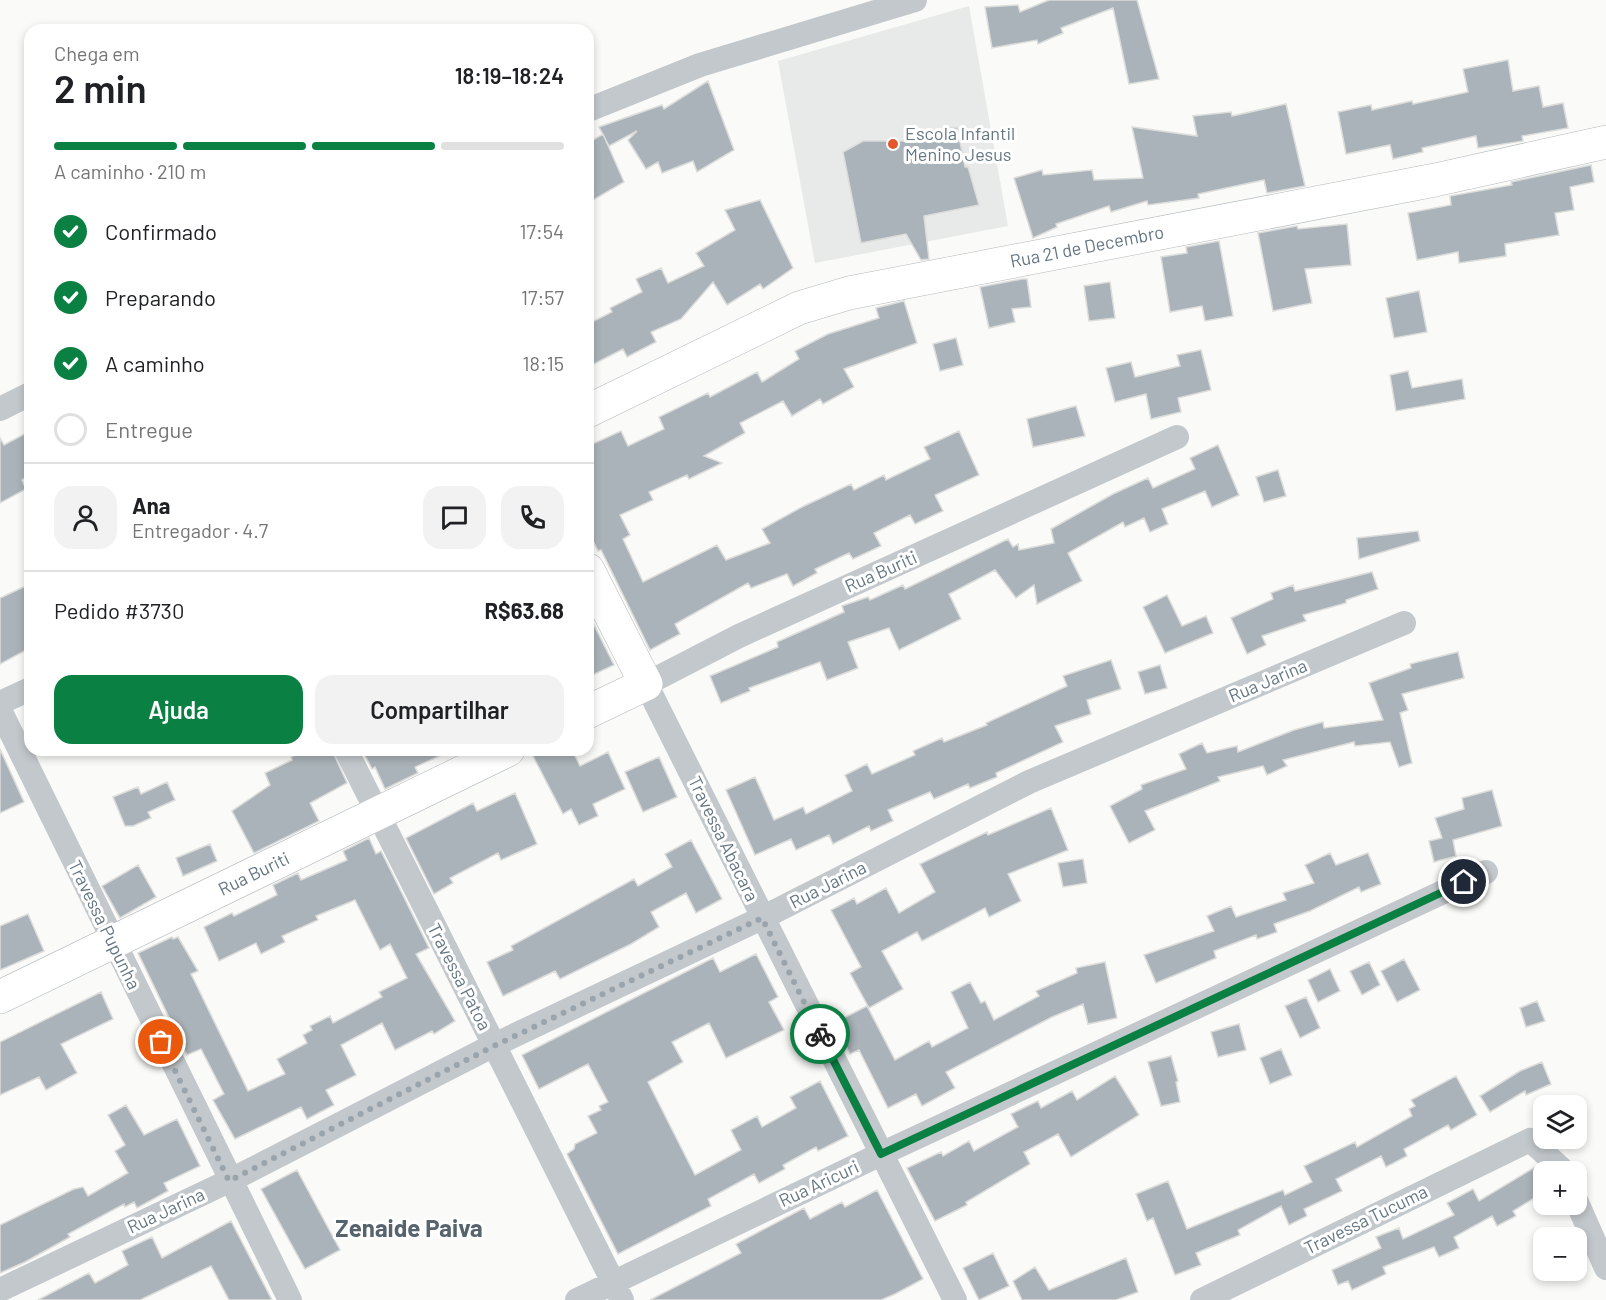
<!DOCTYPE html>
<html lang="pt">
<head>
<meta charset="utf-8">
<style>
	:root { --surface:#fff; --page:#f2f2f2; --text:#202124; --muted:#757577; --line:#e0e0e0; --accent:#0b8043 }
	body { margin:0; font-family:Barlow,sans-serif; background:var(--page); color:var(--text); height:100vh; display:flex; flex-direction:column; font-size:22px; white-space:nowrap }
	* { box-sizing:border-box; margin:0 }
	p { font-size:20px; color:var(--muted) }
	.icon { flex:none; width:33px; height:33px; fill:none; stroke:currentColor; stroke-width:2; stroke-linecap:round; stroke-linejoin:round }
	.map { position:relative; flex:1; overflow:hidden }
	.details { position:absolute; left:24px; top:24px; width:570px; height:732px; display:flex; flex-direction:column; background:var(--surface); border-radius:18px; box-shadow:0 3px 9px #0003 }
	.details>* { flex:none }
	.controls { position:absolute; left:1533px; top:1095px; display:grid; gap:12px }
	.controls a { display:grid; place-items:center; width:54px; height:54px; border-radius:12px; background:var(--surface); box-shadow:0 3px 9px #0003; font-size:30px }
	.pin { position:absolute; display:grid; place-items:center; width:51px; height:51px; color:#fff; margin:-26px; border:3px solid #fff; border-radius:50%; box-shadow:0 2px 6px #0007 }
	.courier { position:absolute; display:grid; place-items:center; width:60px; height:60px; margin:-30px; border:4px solid #0b8043; border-radius:50%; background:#fff; color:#222; box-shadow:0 2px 8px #0007 }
	.head em { font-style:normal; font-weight:600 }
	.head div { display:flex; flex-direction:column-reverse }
	.head { display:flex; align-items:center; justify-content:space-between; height:102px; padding:0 30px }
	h1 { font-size:39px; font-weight:600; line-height:45px }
	.bar { display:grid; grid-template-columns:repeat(4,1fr); gap:9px 6px; align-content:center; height:72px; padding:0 30px }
	.bar i { height:8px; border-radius:4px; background:var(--line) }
	.bar .current { background:var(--accent) }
	.bar p { grid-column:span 4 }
	.line { display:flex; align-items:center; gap:15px; padding:0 30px; border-top:2px solid var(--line) }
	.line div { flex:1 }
	.round { display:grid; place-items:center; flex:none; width:63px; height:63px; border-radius:18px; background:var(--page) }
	ol { padding:0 30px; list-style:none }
	li { display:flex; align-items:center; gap:18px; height:66px }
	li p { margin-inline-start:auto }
	li .icon { padding:6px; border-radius:50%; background:var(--accent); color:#fff; stroke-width:4 }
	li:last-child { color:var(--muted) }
	li i { width:33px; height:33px; border:3px solid var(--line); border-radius:50% }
	.primary-button { display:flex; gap:12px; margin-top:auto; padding:12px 30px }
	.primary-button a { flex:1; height:69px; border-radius:18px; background:var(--accent); color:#fff; font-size:24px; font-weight:600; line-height:69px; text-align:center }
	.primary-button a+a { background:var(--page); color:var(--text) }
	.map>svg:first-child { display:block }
	.built { fill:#e8e9e9 }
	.building { fill:#aab3b9; stroke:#dcdcda; stroke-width:1.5 }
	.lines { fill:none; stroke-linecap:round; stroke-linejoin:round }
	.secondary-casing { stroke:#b3babf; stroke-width:34 }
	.street { stroke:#c3c8cc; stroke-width:24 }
	.secondary { stroke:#fff; stroke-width:33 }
	.done { stroke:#99a4ac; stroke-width:6; stroke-dasharray:0 10.8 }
	.route { stroke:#0b8043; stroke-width:8 }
	.poi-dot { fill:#e4572e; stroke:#fff; stroke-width:2 }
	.labels { text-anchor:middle; stroke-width:6; stroke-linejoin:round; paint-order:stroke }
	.poi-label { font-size:18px; fill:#657683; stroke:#fff; text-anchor:start }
	.street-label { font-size:18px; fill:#657683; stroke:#fff }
	.district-label { font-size:24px; font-weight:bold; fill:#57646e; stroke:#fff }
</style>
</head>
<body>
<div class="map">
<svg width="1606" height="1300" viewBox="0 0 1606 1300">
	<rect width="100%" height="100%" fill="#fafaf8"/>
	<path class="built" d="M969 6 1008 226 815 263 778 61Z"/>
	<path class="building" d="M1049 0H1137L1159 79 1129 84 1113 8 1061 28 1063 33 1038 44 1037 40 992 48 985 7 1018 5 1020 12Z
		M1508 60 1513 91 1539 86 1543 107 1563 103 1568 128 1522 136 1523 141 1478 148 1476 136 1422 148 1423 152 1393 159 1390 145 1346 154 1338 112 1371 105 1372 110 1412 101 1413 104 1468 92 1463 69Z
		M708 81 734 150 697 172 693 161 662 173 658 162 646 169 628 140 637 131 609 146 599 127 662 105 664 109Z
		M1286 104 1305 186 1267 193 1264 180 1198 194 1199 198 1148 205 1147 201 1111 212 1109 206 1056 224 1057 227 1033 238 1014 178 1042 170 1043 175 1092 170 1094 180 1143 178 1132 127 1197 136 1193 116 1231 112 1232 116Z
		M957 127 965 167H968L979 205 924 216 929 259 921 260 906 234 861 243 843 152 863 141H907V134Z
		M603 134 624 182 588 203V143Z
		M1591 165 1594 182 1570 187 1574 210 1555 213 1559 235 1505 244 1506 256 1459 263 1458 252 1417 260 1408 213 1451 205 1450 196 1512 185 1511 182Z
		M760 200 793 268 763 289 760 284 727 305 713 282 681 319 651 332 656 342 627 357 623 349 588 367V324L612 312 610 308 642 292 636 279 661 268 668 283 704 266 696 253 735 230 725 210Z
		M1347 224 1351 265 1305 269 1312 303 1273 311 1258 233 1297 226 1298 229Z
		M1219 241 1233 316 1205 321 1202 306 1170 312 1161 257 1187 253 1186 247Z
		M1022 279H1027L1031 307 1012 309 1015 322 989 328 980 287Z
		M1110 282 1115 318 1089 321 1084 286Z
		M1419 291 1427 332 1394 338 1386 298Z
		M904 301 917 343 844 369 854 387 823 404 820 399 792 416 783 401 740 423 745 433 704 456 722 463 689 479 687 475 649 492 653 500 620 515 630 535 623 539 643 582 717 545 726 560 770 543 762 529 802 507 851 484 854 490 884 475 886 480 930 459 924 447 959 431 979 475 935 495 943 511 915 524 910 515 874 533 881 546 853 559 849 553 815 569 817 573 793 586 787 574 751 588 748 583 675 624 680 634 650 650 601 550 598 551 588 531V446L621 431 628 446 664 429 659 417 708 393 710 397 757 372 762 382 799 359 795 351 828 334 879 318 876 308Z
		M956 338 963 365 940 371 933 344Z
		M1201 350 1211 390 1178 398 1181 412 1151 419 1146 394 1115 402 1106 368 1131 362 1135 377 1180 366 1177 355Z
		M1408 371 1412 388 1462 379 1465 399 1396 411 1390 375Z
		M1076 406 1085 436 1033 447 1027 419Z
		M30 431V475L22 480 26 489 0 503V438L4 445Z
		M1218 445 1239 495 1212 507 1205 491 1162 509 1168 524 1150 532 1144 518 1125 527 1123 522 1068 553 1082 581 1037 604 1034 585 1016 598 995 570 949 594 961 619 899 650 889 628 848 642 858 668 827 680 820 662 749 688 750 691 721 703 710 676 778 647 777 642 844 612 842 606 868 597 870 600 903 585 905 589 1008 539 1013 547 1018 544 1019 550 1054 543 1051 529 1113 494 1148 478 1153 488 1195 469 1190 458Z
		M1278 470 1286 496 1264 502 1256 477Z
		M1418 531 1420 541 1359 559 1357 538Z
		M1372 572 1378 589 1346 600V603L1303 615 1306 621 1262 636 1266 645 1247 654 1231 618 1273 599 1271 593 1293 585 1295 591Z
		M30 584V648L0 664V598Z
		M1167 595 1182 626 1206 616 1213 633 1165 653 1143 607Z
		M588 613 614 665 588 677Z
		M1458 652 1464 678 1402 694 1408 710 1400 713 1412 763 1399 767 1390 742 1355 746 1354 742 1283 760 1287 766 1267 775 1263 766 1218 777 1220 781 1145 811 1155 830 1129 843 1110 806 1142 789 1141 785 1186 769 1179 754 1202 743 1207 753 1237 746 1238 752 1294 730 1323 722 1324 728 1383 720 1369 683 1411 668 1410 664Z
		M1111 660 1121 689 1087 700 1091 714 1055 726 1063 742 996 773 997 777 970 788 968 784 934 799 930 792 888 810 893 821 871 831 869 826 833 844 829 835 796 850 791 839 755 855 726 790 755 777 774 820 803 807 806 814 852 791 845 775 867 764 872 774 915 755 913 751 942 738 944 742 987 725 986 723 1067 686 1063 676Z
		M1160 665 1167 688 1145 694 1138 672Z
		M0 749 24 802 0 813Z
		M304 750H332L347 783 310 803 319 821 254 853 232 811 270 785 265 773 292 760 291 757Z
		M362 750H453L415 767 418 773 385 789 375 767 372 769Z
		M545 750H572L580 766 608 752 625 789 593 804 598 816 579 825 571 809 563 814 533 756Z
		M659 757 677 797 643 812 625 772Z
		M167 782 175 800 148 812 151 818 133 826H125L113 797 138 787 141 794Z
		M1492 790 1502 826 1453 840 1456 856 1434 862 1429 841 1442 838 1435 818 1464 809 1462 798Z
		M515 793 537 844 501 860 498 853 450 878 453 883 434 894 406 838 473 803 477 811Z
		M1051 808 1068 850 1008 874 1021 901 989 917 985 908 922 941 917 932 882 951 903 989 869 1008 850 973 861 967 831 910 854 898 857 904 886 888 899 913 935 892 920 864 987 832 988 835Z
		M369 838 376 854 381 851 429 948 416 954 455 1021 434 1034 432 1031 395 1050 382 1023 341 1045 356 1075 326 1090 334 1105 307 1119 301 1107 235 1139 213 1100 224 1094 201 1049 187 1055 138 953 172 937 173 939 178 937 198 971 191 974 248 1091 285 1074 277 1059 307 1043 303 1035 312 1030 310 1026 330 1016 333 1023 382 997 379 992 407 978 390 944 380 950 355 900 316 916 318 920 282 936 285 942 261 954 256 943 219 961 204 927 232 913 234 916 277 895 273 885 298 873 301 880 347 860 343 851Z
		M691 840 722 899 696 913 686 893 651 912 659 927 631 944 560 979 555 971 503 996 487 962 513 950 511 946 634 879 638 886 672 867 665 854Z
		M210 844 217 861 183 876 176 858Z
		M1330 853 1336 865 1368 853 1381 884 1361 892 1359 887 1310 911 1274 924 1277 932 1257 939 1256 935 1214 951 1216 958 1156 983 1144 955 1214 931 1207 916 1231 906 1236 917 1286 900 1283 893 1314 883 1305 865Z
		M1083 859 1087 883 1063 887 1058 863Z
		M138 865 156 897 120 918 102 886Z
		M28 914 44 951 0 970V926Z
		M756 954 778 997 769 1002 784 1030 726 1058 709 1023 672 1042 683 1062 648 1082 695 1175 741 1150 731 1130 757 1116 762 1127 796 1108 790 1097 820 1081 848 1136 818 1151 816 1147 783 1165 785 1169 759 1183 754 1174 708 1199 711 1206 618 1254 567 1154 574 1149 575 1144 597 1133 588 1116 601 1110 599 1106 608 1102 588 1064 539 1089 522 1055 713 958 720 972Z
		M1404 959 1420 990 1397 1002 1381 971Z
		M1105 962 1117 1018 1088 1024 1083 1004 1052 1017 946 1072 955 1088 922 1106 916 1094 888 1108 859 1050 850 1054 834 1023 867 1006 895 1060 929 1041 932 1047 968 1028 951 992 970 982 981 1003 985 1001 994 1020 1039 996 1036 991 1077 973 1076 968Z
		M1369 962 1380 985 1362 995 1350 971Z
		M1330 969 1340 991 1318 1002 1308 980Z
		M101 992 113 1019 61 1044 77 1073 46 1090 39 1077 0 1095V1042Z
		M1306 997 1320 1028 1300 1038 1285 1006Z
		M1537 1001 1545 1021 1526 1027 1520 1008Z
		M1239 1024 1246 1050 1218 1057 1211 1032Z
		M1281 1049 1292 1075 1270 1084 1260 1058Z
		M1171 1056 1178 1081 1176 1082 1180 1102 1161 1106 1148 1062Z
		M1542 1062 1551 1084 1526 1095 1525 1091 1490 1112 1480 1096 1520 1071Z
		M1115 1076 1139 1115 1071 1157 1058 1134 1024 1152 1030 1164 966 1202 967 1205 935 1221 907 1168 941 1152 943 1156 969 1141 974 1151 1018 1127 1011 1114 1038 1101 1041 1108 1072 1091 1077 1100Z
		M1456 1076 1477 1115 1451 1130 1448 1125 1404 1149 1407 1156 1386 1167 1381 1156 1336 1179 1342 1191 1304 1209 1307 1216 1289 1225 1281 1206 1238 1230 1240 1235 1196 1253 1201 1265 1175 1275 1153 1218 1147 1221 1136 1194 1168 1181 1187 1229 1283 1190 1285 1195 1312 1182 1304 1166 1355 1142 1357 1147 1412 1116 1409 1109 1415 1106 1411 1100Z
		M126 1105 144 1135 177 1119 200 1166 164 1183 168 1191 137 1208 134 1202 125 1207 124 1204 68 1234 70 1237 25 1262 0 1273V1225L74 1189 83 1187 88 1196 128 1173 115 1151 125 1145 108 1115Z
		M1537 1166 1544 1177V1192L1513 1211 1516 1216 1497 1226 1492 1216 1454 1237 1459 1248 1439 1257 1434 1247 1383 1267 1386 1274 1352 1290 1348 1281 1338 1285 1332 1270 1381 1248 1376 1237 1399 1228 1403 1239 1454 1215 1447 1203 1473 1189 1479 1201Z
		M297 1170 340 1250 305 1269 261 1189Z
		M877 1190 923 1279 895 1294 881 1300H650L741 1253 736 1244 804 1208 810 1219 842 1202 845 1207Z
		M231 1221 272 1300H229L211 1266 140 1300H38L89 1273 95 1283 128 1265 122 1251 152 1237 162 1258Z
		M993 1253 1009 1286 979 1300 963 1268Z
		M1126 1258 1138 1292 1116 1300H1022L1013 1281 1035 1267 1049 1290Z"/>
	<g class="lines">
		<defs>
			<path id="secondary" d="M588 411 799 308 849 293 1435 180 1606 142
				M588 570 646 684 588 712
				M0 997 508 750"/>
		</defs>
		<use href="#secondary" class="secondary-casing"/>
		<path class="street" d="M588 110 700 65 915 0
			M0 409 30 394
			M0 703 30 689
			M0 710 290 1300
			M346 750 622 1300
			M1576 1200 1606 1268
			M0 1290 229 1181 494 1045 762 918 1029 782 1404 623
			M577 1300 881 1154 1486 872
			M955 1300 646 684 739 636 1177 437
			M1202 1300 1530 1140 1565 1172"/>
		<use href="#secondary" class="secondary"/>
	</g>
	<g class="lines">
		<path class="done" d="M161 1042 229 1181 494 1046 762 918 820 1034"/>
		<path class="route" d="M820 1034 881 1154 1464 882"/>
	</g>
	<circle class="poi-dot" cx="893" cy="144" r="6"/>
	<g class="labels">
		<g class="poi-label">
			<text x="905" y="140">Escola Infantil<tspan x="905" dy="21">Menino Jesus</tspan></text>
		</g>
		<g class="street-label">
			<text transform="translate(1087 247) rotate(-11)" y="6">Rua 21 de Decembro</text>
			<text transform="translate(881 572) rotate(-24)" y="6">Rua Buriti</text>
			<text transform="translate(1268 681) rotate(-23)" y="6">Rua Jarina</text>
			<text transform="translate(723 839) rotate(64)" y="6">Travessa Abacara</text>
			<text transform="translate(254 874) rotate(-26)" y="6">Rua Buriti</text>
			<text transform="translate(828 885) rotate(-27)" y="6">Rua Jarina</text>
			<text transform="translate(104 925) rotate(64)" y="6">Travessa Pupunha</text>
			<text transform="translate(459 977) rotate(63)" y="6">Travessa Patoa</text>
			<text transform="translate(819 1184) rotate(-25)" y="6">Rua Aricuri</text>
			<text transform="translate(166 1211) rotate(-25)" y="6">Rua Jarina</text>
			<text transform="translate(1366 1220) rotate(-26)" y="6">Travessa Tucuma</text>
		</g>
		<g class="district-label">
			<text x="409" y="1237">Zenaide Paiva</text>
		</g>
	</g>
</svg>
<div class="controls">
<a><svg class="icon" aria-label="layers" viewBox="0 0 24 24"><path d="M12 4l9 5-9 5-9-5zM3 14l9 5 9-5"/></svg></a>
<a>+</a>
<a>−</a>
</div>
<div class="pin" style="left:161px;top:1042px;background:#ea580c"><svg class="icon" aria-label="bag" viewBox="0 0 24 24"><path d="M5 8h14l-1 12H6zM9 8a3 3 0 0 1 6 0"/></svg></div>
<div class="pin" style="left:1464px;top:882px;background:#1f2937"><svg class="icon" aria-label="home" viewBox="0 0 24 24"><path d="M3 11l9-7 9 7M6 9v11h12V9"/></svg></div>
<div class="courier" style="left:820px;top:1034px"><svg class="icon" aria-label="bike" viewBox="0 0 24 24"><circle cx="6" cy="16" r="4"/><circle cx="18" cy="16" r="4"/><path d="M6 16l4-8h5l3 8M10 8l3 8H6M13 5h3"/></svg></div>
<section class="details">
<div class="head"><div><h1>2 min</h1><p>Chega em</p></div><em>18:19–18:24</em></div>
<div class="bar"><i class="current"></i><i class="current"></i><i class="current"></i><i></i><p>A caminho · 210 m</p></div>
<ol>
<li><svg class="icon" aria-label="check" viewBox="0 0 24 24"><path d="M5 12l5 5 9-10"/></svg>Confirmado<p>17:54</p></li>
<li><svg class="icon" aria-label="check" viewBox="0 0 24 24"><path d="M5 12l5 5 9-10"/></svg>Preparando<p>17:57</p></li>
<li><svg class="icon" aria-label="check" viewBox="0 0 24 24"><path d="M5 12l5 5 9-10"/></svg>A caminho<p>18:15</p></li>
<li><i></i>Entregue</li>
</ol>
<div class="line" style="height:108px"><a class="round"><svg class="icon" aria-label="person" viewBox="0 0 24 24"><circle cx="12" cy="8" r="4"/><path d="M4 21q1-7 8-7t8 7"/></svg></a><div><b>Ana</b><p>Entregador · 4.7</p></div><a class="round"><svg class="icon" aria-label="chat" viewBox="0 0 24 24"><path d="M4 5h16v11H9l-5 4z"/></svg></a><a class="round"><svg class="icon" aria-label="phone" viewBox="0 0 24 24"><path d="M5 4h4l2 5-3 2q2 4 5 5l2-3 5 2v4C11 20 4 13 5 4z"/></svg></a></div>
<div class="line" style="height:78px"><div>Pedido #3730</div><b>R$63.68</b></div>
<div class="primary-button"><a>Ajuda</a><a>Compartilhar</a></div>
</section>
</div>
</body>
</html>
